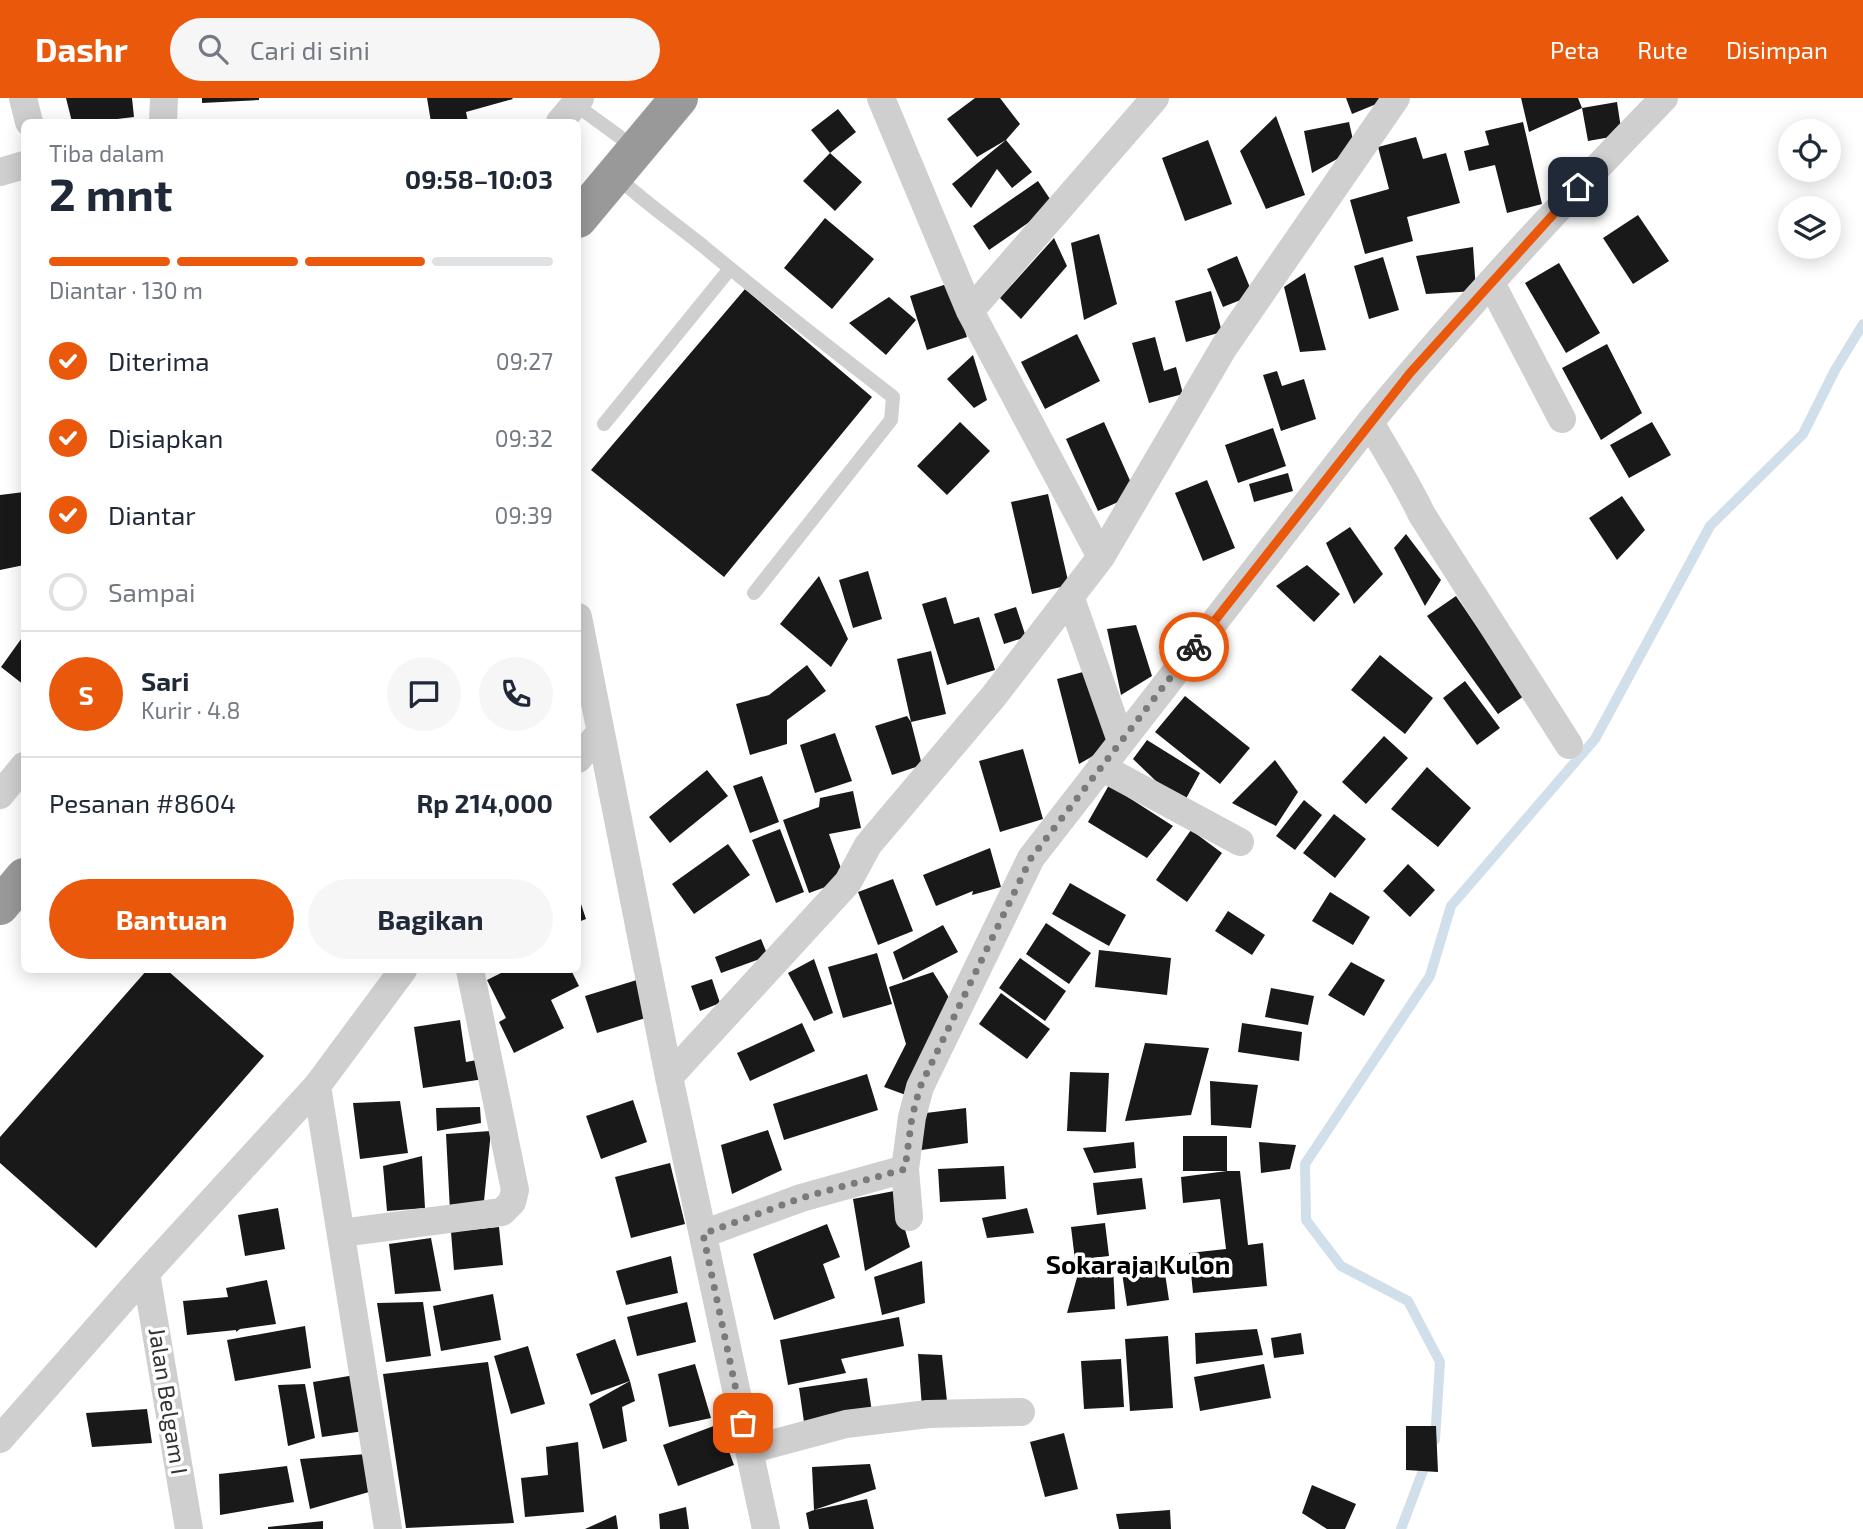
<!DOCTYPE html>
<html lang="id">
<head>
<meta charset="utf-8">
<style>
	:root { --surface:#fff; --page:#f6f6f7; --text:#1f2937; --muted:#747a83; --line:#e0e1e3; --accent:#ea580c }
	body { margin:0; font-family:"Exo 2",sans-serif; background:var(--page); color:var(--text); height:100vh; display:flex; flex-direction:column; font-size:26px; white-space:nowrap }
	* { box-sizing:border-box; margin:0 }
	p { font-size:23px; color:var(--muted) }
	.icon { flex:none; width:38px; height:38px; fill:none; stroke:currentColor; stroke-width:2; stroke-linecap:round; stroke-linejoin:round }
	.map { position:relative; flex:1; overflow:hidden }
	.side { position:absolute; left:21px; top:21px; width:560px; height:854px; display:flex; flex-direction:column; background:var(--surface); border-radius:10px; box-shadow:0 4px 18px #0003 }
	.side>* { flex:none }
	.fabs { position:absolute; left:1778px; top:21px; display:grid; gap:14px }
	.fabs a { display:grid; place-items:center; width:63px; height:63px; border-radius:50%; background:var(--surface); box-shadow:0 4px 18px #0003; font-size:35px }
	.pin { position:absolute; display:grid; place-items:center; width:60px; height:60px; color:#fff; margin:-30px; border-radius:14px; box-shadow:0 4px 10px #0006 }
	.courier { position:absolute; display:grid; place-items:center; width:70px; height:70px; margin:-35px; border:5px solid #ea580c; border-radius:50%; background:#fff; color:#222; box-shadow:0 2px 9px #0007 }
	.summary em { font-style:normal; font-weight:700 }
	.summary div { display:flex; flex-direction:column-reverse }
	.summary { display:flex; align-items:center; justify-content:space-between; height:119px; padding:0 28px }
	h1 { font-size:46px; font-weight:700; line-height:52px }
	.bar { display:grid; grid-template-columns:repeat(4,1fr); gap:10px 7px; align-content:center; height:84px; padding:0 28px }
	.bar i { height:9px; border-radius:5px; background:var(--line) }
	.bar .selected { background:var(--accent) }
	.bar p { grid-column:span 4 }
	.line { display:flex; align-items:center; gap:18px; padding:0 28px; border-top:2px solid var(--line) }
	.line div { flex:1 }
	.round { display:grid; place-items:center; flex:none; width:74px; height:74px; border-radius:37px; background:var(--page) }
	ol { padding:0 28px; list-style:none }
	li { display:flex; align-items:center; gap:21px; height:77px }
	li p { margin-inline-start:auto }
	li .icon { padding:7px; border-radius:50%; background:var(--accent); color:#fff; stroke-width:4 }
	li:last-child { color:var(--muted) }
	li i { width:38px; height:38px; border:4px solid var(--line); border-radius:50% }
	.action { display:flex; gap:14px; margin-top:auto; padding:14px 28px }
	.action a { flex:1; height:80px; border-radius:42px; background:var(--accent); color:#fff; font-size:28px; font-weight:700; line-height:80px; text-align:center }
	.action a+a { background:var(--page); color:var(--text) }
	header { display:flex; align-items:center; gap:42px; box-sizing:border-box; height:98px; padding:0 35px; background:var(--accent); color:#fff }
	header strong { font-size:33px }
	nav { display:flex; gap:38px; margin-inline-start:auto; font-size:24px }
	.search { width:490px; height:63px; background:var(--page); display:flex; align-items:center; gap:18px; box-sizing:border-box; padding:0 24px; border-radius:38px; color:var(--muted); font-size:26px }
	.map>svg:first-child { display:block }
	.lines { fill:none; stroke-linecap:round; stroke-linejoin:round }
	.stream { stroke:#d1dfea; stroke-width:10 }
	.building { fill:#191919 }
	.lane { stroke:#cfcfcf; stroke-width:14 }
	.street { stroke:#cfcfcf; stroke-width:28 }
	.highway { stroke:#999; stroke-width:38 }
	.done { stroke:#7a7a7a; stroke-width:7; stroke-dasharray:0 12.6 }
	.route { stroke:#ea580c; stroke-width:9 }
	.labels { text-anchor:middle; stroke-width:7; stroke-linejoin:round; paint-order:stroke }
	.street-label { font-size:23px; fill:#323232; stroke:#fff }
	.quarter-label { font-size:26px; font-weight:bold; fill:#000; stroke:#fff }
</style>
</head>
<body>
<header>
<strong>Dashr</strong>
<div class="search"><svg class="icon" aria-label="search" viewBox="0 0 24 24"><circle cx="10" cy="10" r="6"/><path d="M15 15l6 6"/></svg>Cari di sini</div>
<nav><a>Peta</a><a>Rute</a><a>Disimpan</a></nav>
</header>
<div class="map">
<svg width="1863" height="1431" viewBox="0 0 1863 1431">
	<rect width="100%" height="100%" fill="#fff"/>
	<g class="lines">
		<path class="stream" d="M1435 1342 1440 1264 1408 1203 1341 1168 1306 1122 1305 1066 1430 878 1451 808 1595 641 1710 428 1803 336 1835 272 1863 226
			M1401 1431 1427 1362"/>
	</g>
	<path class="building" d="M66 0H132L134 19 92 24H72Z
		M202 0H259V2L202 5Z
		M427 0H512L513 1 466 14 468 24H431Z
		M975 0H1000L1020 26 1006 42 1032 74 1012 90 997 71 971 110 952 86 1006 42 977 59 947 21Z
		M1346 0H1391L1352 16Z
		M1521 0H1578L1582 10 1617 4 1622 37 1588 43 1582 10 1529 34Z
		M838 11 856 34 830 55 811 32Z
		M1276 18 1305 97 1266 111 1240 53Z
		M1349 24 1355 51 1312 75 1304 33Z
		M1523 24 1542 106 1507 115 1495 67 1469 73 1464 53 1489 47 1485 33Z
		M1416 39 1423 61 1446 55 1460 105 1407 119 1413 143 1365 156 1350 102 1389 91 1378 49Z
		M1208 42 1232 106 1185 123 1162 60Z
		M830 55 862 84 835 113 803 83Z
		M1038 83 1054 107 989 152 973 128Z
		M1638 117 1669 163 1633 186 1603 140Z
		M825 120 874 161 832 211 784 170Z
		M1099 136 1117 206 1084 222 1071 145Z
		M1054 140 1067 168 1021 221 1000 200Z
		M1473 149 1476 193 1426 196 1416 158Z
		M1237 158 1253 197 1223 209 1207 171Z
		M1383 159 1399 212 1369 221 1354 168Z
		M1559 165 1600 235 1566 255 1525 185Z
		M1305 175 1326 252 1300 254 1284 189Z
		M950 185 967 239 927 252 910 198Z
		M745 191 872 299 724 479 591 372Z
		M1211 193 1222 234 1186 244 1175 203Z
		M889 199 916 222 886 257 849 225Z
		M1077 236 1100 283 1045 311 1021 264Z
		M1155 239 1164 273 1176 269 1183 296 1149 305 1132 245Z
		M1607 246 1642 315 1601 342 1562 270Z
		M973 257 987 302 974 310 947 281Z
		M1277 273 1282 288 1304 281 1316 321 1281 333 1263 277Z
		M960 324 990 353 947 397 917 368Z
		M1104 324 1136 396 1098 413 1066 341Z
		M1652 324 1671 357 1629 380 1610 347Z
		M1273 330 1286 368 1238 385 1225 347Z
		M1288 375 1293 393 1254 404 1249 386Z
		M1207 382 1235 450 1203 463 1175 395Z
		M24 394V467L0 472V397Z
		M1048 396 1069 487 1032 496 1011 404Z
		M1622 398 1645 432 1617 462 1589 420Z
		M1350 429 1383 476 1354 506 1326 445Z
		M1406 436 1441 482 1425 508 1394 450Z
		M1307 467 1340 496 1314 524 1276 488Z
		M868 473 882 521 853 530 839 482Z
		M819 478 848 541 831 569 780 526Z
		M1456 498 1524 598 1498 616 1427 518Z
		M946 499 954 526 979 519 995 572 947 587 922 506Z
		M1016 509 1026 539 1004 546 994 516Z
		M1136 527 1152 578 1121 597 1107 531Z
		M24 537V587L1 569Z
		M931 553 946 616 911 624 897 561Z
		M1380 557 1433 600 1405 636 1351 592Z
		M807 567 826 593 787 622V646L750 657 736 606 769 597Z
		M1094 571 1114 646 1079 666 1057 581Z
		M1465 583 1500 630 1477 647 1443 600Z
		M1185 598 1250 650 1220 686 1155 634Z
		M907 618 911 624 922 667 892 677 875 628Z
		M835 635 852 683 815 695 800 647Z
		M1384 638 1408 660 1366 706 1342 684Z
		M1147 642 1200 675 1182 708 1133 661Z
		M1023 651 1043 721 1000 734 979 663Z
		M1275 662 1298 694 1276 728 1232 705Z
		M1427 669 1471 710 1438 749 1391 711Z
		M707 672 728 698 670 745 649 719Z
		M762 678 779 724 750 735 733 688Z
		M1109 687 1173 728 1147 760 1088 724Z
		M853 693 861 730 829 736 845 782 809 795 783 722 819 709 820 700Z
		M1304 702 1322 717 1295 752 1276 738Z
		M1334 716 1366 741 1335 780 1303 755Z
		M780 731 804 794 776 805 752 742Z
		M1191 732 1222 755 1187 804 1156 782Z
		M728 746 750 777 694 816 672 786Z
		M990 750 1001 789 972 797 973 793 936 808 923 777Z
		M1408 766 1435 792 1410 819 1383 793Z
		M893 781 913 833 878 847 858 794Z
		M1070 785 1126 817 1109 848 1052 816Z
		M1330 794 1370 819 1353 847 1312 823Z
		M578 797 586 821 578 824Z
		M1228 813 1265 837 1252 857 1215 833Z
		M1046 825 1091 855 1069 886 1026 856Z
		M943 827 958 854 903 882 893 854Z
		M761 841 768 858 721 875 715 859Z
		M1099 852 1171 860 1167 897 1095 889Z
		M877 855 892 906 843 920 828 869Z
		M1020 860 1066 893 1045 923 999 890Z
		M814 861 833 915 814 923 788 875Z
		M1351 864 1385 882 1364 918 1328 897Z
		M147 872H167L264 958 96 1150 0 1065V1039Z
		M500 872H571L579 888 551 902 564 930 514 955 499 924 506 920 487 882 501 875Z
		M933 874 953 906 914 1000 884 989 906 946 889 889Z
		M640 881 652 918 597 935 585 898Z
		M712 881 720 905 700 913 691 888Z
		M1271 890 1314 898 1308 927 1265 919Z
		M1001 895 1050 931 1027 961 979 926Z
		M460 922 466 964 488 960 491 980 423 990 414 929Z
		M802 925 815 953 750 983 737 955Z
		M1242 925 1302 934 1299 963 1238 954Z
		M1145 945 1209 950 1191 1017 1125 1023Z
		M1070 974 1109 975 1106 1034 1067 1033Z
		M867 976 878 1012 784 1042 773 1006Z
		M1210 983 1258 987 1251 1030 1211 1027Z
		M633 1002 647 1044 601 1061 586 1018Z
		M400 1003 408 1055 360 1061 353 1005Z
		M480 1009 481 1025 437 1033 436 1010Z
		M966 1010 968 1045 915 1053 926 1015Z
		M768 1032 782 1072 732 1096 721 1047Z
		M491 1033 483 1113H450L446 1036Z
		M1183 1038H1227V1073H1183Z
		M1134 1044 1136 1070 1094 1075 1083 1050Z
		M1259 1044 1296 1047 1290 1071 1261 1075Z
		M422 1058 425 1110 387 1113 383 1068Z
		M670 1065 685 1126 631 1140 615 1079Z
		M1004 1068 1006 1101 940 1104 938 1071Z
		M1227 1073H1240L1248 1147 1263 1145 1267 1188 1193 1195 1189 1155 1226 1151 1220 1101 1183 1105 1181 1079Z
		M1142 1080 1146 1111 1097 1117 1093 1085Z
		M894 1093 910 1149 865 1173 853 1101Z
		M278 1110 285 1151 245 1158 238 1117Z
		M1027 1110 1034 1135 987 1140 982 1120Z
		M1105 1125 1109 1158 1075 1162 1071 1129Z
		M827 1126 840 1159 823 1166 835 1200 774 1222 753 1156Z
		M499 1129 503 1167 454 1172 451 1134Z
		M431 1140 441 1193 395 1196 389 1146Z
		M671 1158 678 1195 626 1207 616 1173Z
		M1163 1162 1169 1202 1127 1208 1121 1168Z
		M922 1163 925 1205 882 1217 874 1179Z
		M1113 1166 1115 1211 1067 1215 1078 1176Z
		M267 1182 276 1226 240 1231 236 1234V1232L187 1237 183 1203 228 1199 226 1190Z
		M493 1196 501 1242 441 1253 433 1208Z
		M423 1204 431 1258 386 1264 377 1205Z
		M687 1204 696 1244 637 1258 627 1219Z
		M899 1219 904 1248 841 1261 846 1275 788 1287 780 1242Z
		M305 1228 311 1270 235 1283 227 1242Z
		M1257 1231 1263 1257 1196 1266 1195 1235Z
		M1301 1235 1304 1256 1274 1260 1271 1240Z
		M1168 1238 1173 1310 1130 1313 1125 1241Z
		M615 1241 630 1283 635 1303 622 1309 627 1343 603 1351 589 1306 630 1283 591 1297 576 1256Z
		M528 1248 545 1306 511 1316 494 1258Z
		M918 1256 942 1257 947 1303 922 1310Z
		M1121 1261 1124 1309 1084 1311 1081 1263Z
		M488 1264 514 1425 406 1430 383 1276Z
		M695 1266 711 1320 669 1329 658 1276Z
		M1264 1266 1271 1300 1200 1313 1194 1279Z
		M355 1277 364 1333 322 1339 313 1284Z
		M867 1280 872 1314 804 1324 799 1290Z
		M305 1286 315 1340 288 1348 278 1287Z
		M147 1311 152 1345 92 1349 86 1315Z
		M719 1326 734 1367 678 1388 663 1347Z
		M1406 1328H1436L1438 1374 1406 1372Z
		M1064 1335 1078 1391 1045 1399 1030 1344Z
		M578 1344 584 1414 525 1419 521 1380 548 1377 546 1349Z
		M367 1356 369 1394 310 1411 300 1361Z
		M870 1366 876 1391 814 1412 867 1401 874 1431H809L806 1415 814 1412 812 1369Z
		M287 1368 294 1404 220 1417 219 1376Z
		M1312 1387 1356 1406 1345 1431H1327L1302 1415Z
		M686 1409 689 1431H660L659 1416Z
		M1170 1412 1171 1431H1119L1116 1416Z
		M616 1417 618 1431H585Z
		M323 1423V1431H268V1429Z"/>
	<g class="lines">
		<path class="lane" d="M572 4 635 50
			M615 77C643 103 673 124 703 148 765 200 829 249 893 299L891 322 754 495
			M604 326 729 172"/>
		<path class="street" d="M23 0 29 24
			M881 0 970 213 1101 459
			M163 24 164 0
			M560 24 580 0
			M0 74 24 67
			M1491 185 1562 321
			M970 213 1155 0
			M1071 501 1121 643
			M578 519 669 979 766 1431
			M1569 647 1422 417C1407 385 1387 355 1370 324 1463 211 1562 105 1664 0
			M578 661 599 636
			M1101 669 1240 744
			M0 697 24 668
			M669 979 848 784 868 747 993 599 1101 459 1224 249 1396 0
			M317 988 388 1431
			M909 1119 905 1071 912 1019 920 989 1031 760 1370 324
			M341 1135 502 1114 512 1104 515 1092 470 872
			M703 1136 801 1100 905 1071
			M146 1175 189 1431
			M0 1341 146 1175 317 988 403 872
			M749 1352 846 1326 928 1316 1021 1314"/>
		<path class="highway" d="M578 121 679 0
			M0 808 24 779"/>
	</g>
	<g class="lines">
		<path class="done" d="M743 1325 703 1136 801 1100 905 1071 912 1019 920 989 1031 760 1194 549"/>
		<path class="route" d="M1194 549 1410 275 1578 89"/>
	</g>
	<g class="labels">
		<g class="street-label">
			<text transform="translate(168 1303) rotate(81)" y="8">Jalan Belgam I</text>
		</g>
		<g class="quarter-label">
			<text x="1138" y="1176">Sokaraja Kulon</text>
		</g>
	</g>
</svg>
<div class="fabs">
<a><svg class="icon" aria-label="locate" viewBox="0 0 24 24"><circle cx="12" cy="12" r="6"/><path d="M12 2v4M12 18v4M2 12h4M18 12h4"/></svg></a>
<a><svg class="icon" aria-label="layers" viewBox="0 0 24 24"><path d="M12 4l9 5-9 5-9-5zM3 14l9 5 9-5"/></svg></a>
</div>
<div class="pin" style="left:743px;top:1325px;background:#ea580c"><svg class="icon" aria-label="bag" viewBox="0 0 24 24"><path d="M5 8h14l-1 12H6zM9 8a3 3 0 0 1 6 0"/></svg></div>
<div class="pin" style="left:1578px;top:89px;background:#1f2937"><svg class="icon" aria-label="home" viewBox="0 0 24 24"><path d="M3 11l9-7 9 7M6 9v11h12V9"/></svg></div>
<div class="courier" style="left:1194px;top:549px"><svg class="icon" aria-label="bike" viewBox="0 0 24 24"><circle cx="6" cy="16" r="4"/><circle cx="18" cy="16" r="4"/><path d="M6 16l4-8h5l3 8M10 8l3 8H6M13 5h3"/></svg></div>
<section class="side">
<div class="summary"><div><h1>2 mnt</h1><p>Tiba dalam</p></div><em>09:58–10:03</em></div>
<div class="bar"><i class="selected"></i><i class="selected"></i><i class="selected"></i><i></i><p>Diantar · 130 m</p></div>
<ol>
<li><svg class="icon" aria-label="check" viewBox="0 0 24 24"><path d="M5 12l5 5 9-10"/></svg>Diterima<p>09:27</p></li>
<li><svg class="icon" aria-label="check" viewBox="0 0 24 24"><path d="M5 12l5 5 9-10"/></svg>Disiapkan<p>09:32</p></li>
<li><svg class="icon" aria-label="check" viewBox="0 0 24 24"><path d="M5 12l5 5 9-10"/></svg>Diantar<p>09:39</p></li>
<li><i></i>Sampai</li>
</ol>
<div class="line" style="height:126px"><b class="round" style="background:var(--accent);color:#fff">S</b><div><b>Sari</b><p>Kurir · 4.8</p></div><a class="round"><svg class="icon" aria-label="chat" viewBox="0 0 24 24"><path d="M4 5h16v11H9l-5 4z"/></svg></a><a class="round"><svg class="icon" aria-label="phone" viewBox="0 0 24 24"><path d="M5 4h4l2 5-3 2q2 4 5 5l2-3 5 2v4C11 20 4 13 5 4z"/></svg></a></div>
<div class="line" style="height:91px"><div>Pesanan #8604</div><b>Rp 214,000</b></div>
<div class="action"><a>Bantuan</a><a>Bagikan</a></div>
</section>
</div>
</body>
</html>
